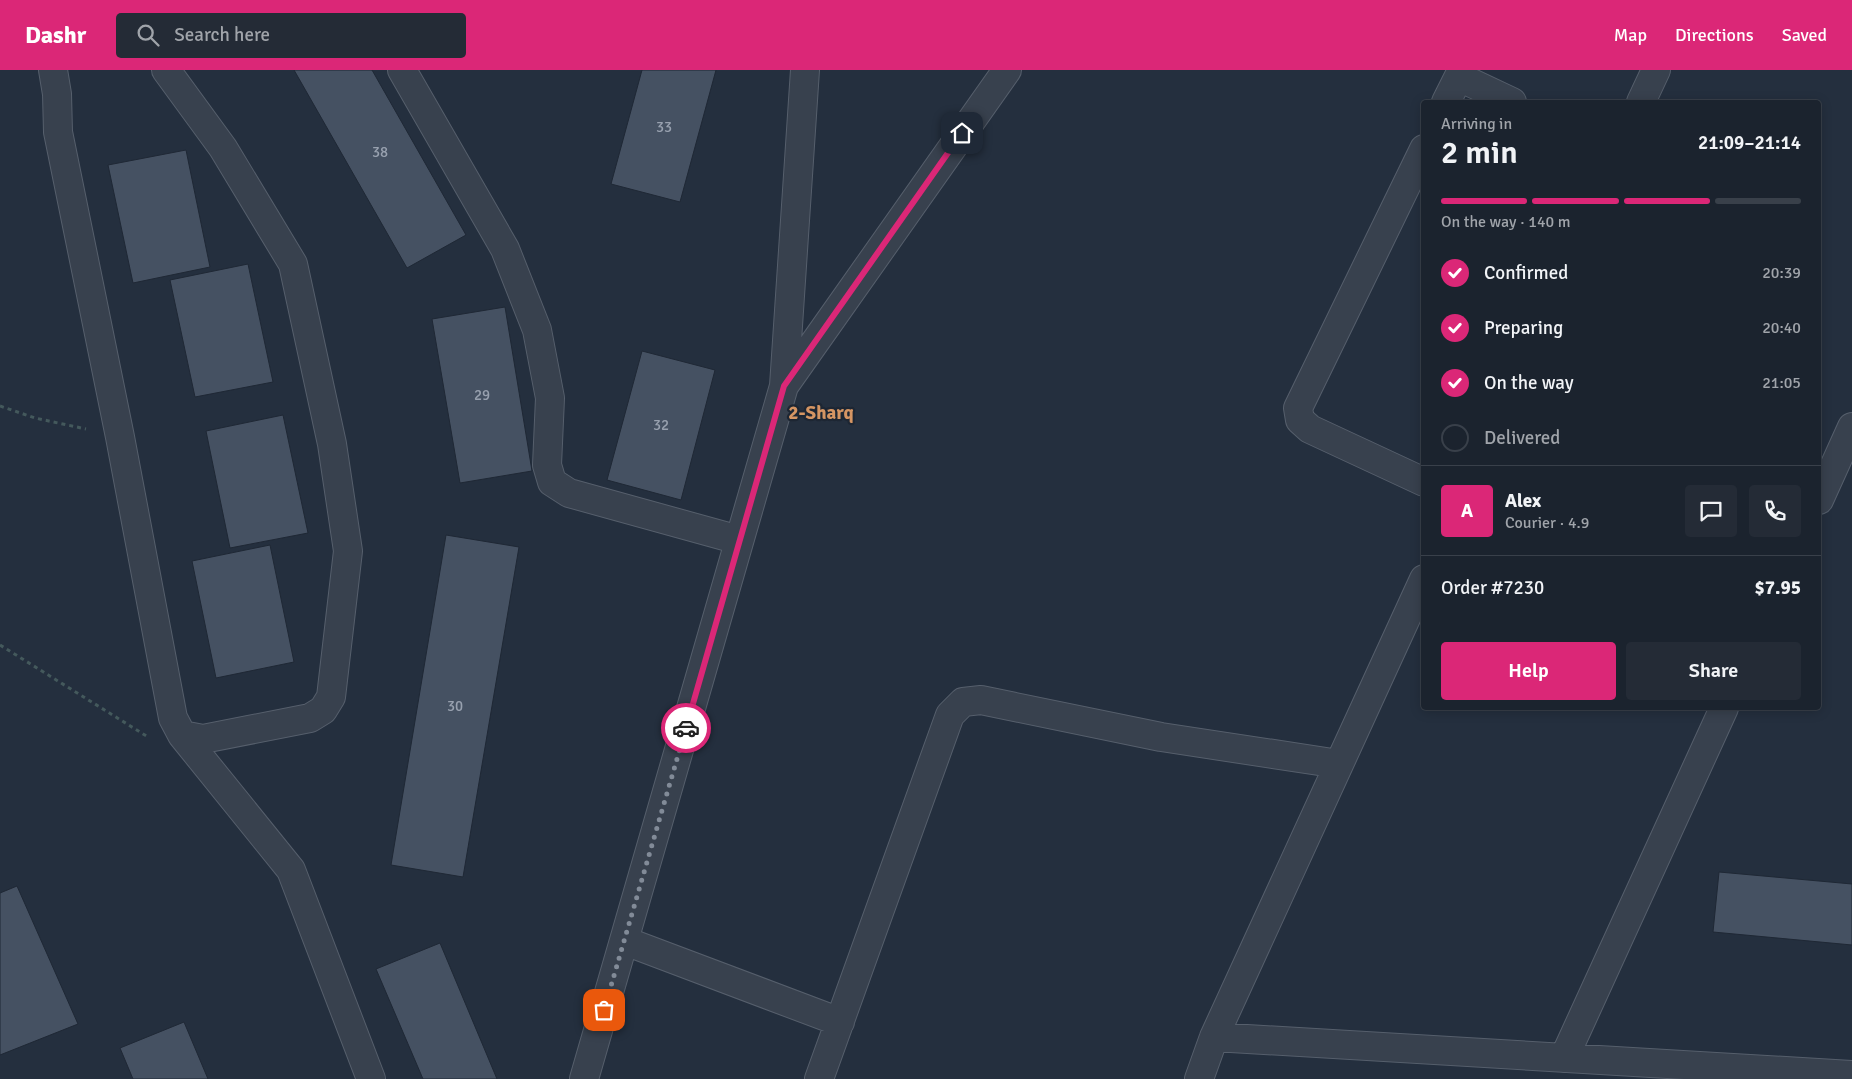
<!DOCTYPE html>
<html lang="en">
<head>
<meta charset="utf-8">
<style>
	:root { --surface:#1b232e; --page:#242b36; --text:#f1f3f6; --muted:#a0a4aa; --line:#39404a; --accent:#db2777 }
	body { margin:0; font-family:Signika,sans-serif; background:var(--page); color:var(--text); height:100vh; display:flex; flex-direction:column; font-size:19px; white-space:nowrap }
	* { box-sizing:border-box; margin:0 }
	p { font-size:16px; color:var(--muted) }
	.icon { flex:none; width:28px; height:28px; fill:none; stroke:currentColor; stroke-width:2; stroke-linecap:round; stroke-linejoin:round }
	.map { position:relative; flex:1; overflow:hidden }
	.details { position:absolute; left:1421px; top:30px; width:400px; height:610px; display:flex; flex-direction:column; background:var(--surface); border-radius:5px; box-shadow:0 2px 12px #0003,0 0 0 1px var(--line) }
	.details>* { flex:none }
	.pin { position:absolute; display:grid; place-items:center; width:42px; height:42px; color:#fff; margin:-21px; border-radius:10px; box-shadow:0 2px 8px #0006 }
	.courier { position:absolute; display:grid; place-items:center; width:50px; height:50px; margin:-25px; border:4px solid #db2777; border-radius:50%; background:#fff; color:#222; box-shadow:0 1px 6px #0007 }
	.headline em { font-style:normal; font-weight:600 }
	.headline div { display:flex; flex-direction:column-reverse }
	.headline { display:flex; align-items:center; justify-content:space-between; height:85px; padding:0 20px }
	h1 { font-size:32px; font-weight:600; line-height:38px }
	.bar { display:grid; grid-template-columns:repeat(4,1fr); gap:8px 5px; align-content:center; height:60px; padding:0 20px }
	.bar i { height:6px; border-radius:4px; background:var(--line) }
	.bar .selected { background:var(--accent) }
	.bar p { grid-column:span 4 }
	.line { display:flex; align-items:center; gap:12px; padding:0 20px; border-top:1px solid var(--line) }
	.line div { flex:1 }
	.round { display:grid; place-items:center; flex:none; width:52px; height:52px; border-radius:5px; background:var(--page) }
	ol { padding:0 20px; list-style:none }
	li { display:flex; align-items:center; gap:15px; height:55px }
	li p { margin-inline-start:auto }
	li .icon { padding:5px; border-radius:50%; background:var(--accent); color:#fff; stroke-width:4 }
	li:last-child { color:var(--muted) }
	li i { width:28px; height:28px; border:2px solid var(--line); border-radius:50% }
	.cta { display:flex; gap:10px; margin-top:auto; padding:10px 20px }
	.cta a { flex:1; height:58px; border-radius:5px; background:var(--accent); color:#fff; font-size:20px; font-weight:600; line-height:58px; text-align:center }
	.cta a+a { background:var(--page); color:var(--text) }
	header { display:flex; align-items:center; gap:30px; box-sizing:border-box; height:70px; padding:0 25px; background:var(--accent); color:#fff }
	header strong { font-size:24px }
	nav { display:flex; gap:28px; margin-inline-start:auto; font-size:18px }
	.search { width:350px; height:45px; background:var(--page); display:flex; align-items:center; gap:12px; box-sizing:border-box; padding:0 18px; border-radius:5px; color:var(--muted); font-size:19px }
	.map>svg:first-child { display:block }
	.building { fill:#455162; stroke:#1f2835 }
	.lines { fill:none; stroke-linecap:round; stroke-linejoin:round }
	.minor-casing { stroke:#565f6c; stroke-width:30 }
	.path { stroke:#44595c; stroke-width:3; stroke-dasharray:4 4; stroke-linecap:butt }
	.minor { stroke:#38414e; stroke-width:28 }
	.done { stroke:#828b98; stroke-width:5; stroke-dasharray:0 9 }
	.route { stroke:#db2777; stroke-width:6 }
	.labels { text-anchor:middle; stroke-width:4.5; stroke-linejoin:round; paint-order:stroke }
	.number-label { font-size:15px; fill:#98a1af }
	.neighbourhood-label { font-size:19px; font-weight:bold; fill:#d59563; stroke:#1d2633 }
</style>
</head>
<body>
<header>
<strong>Dashr</strong>
<div class="search"><svg class="icon" aria-label="search" viewBox="0 0 24 24"><circle cx="10" cy="10" r="6"/><path d="M15 15l6 6"/></svg>Search here</div>
<nav><a>Map</a><a>Directions</a><a>Saved</a></nav>
</header>
<div class="map">
<svg width="1852" height="1009" viewBox="0 0 1852 1009">
	<rect width="100%" height="100%" fill="#242f3e"/>
	<path class="building" d="M294 0H372L466 165 407 198Z
		M642 0H716L680 132 611 114Z
		M186 80 210 197 133 213 108 95Z
		M248 194 273 312 195 327 170 210Z
		M505 237 532 401 460 413 432 249Z
		M642 281 715 300 681 430 607 410Z
		M283 345 308 463 230 478 206 361Z
		M446 465 519 477 463 807 391 795Z
		M270 475 294 592 216 608 192 491Z
		M1719 802 1852 814V875L1713 862Z
		M17 816 78 954 0 985V823Z
		M440 873 497 1009H423L376 899Z
		M184 952 208 1009H133L120 978Z"/>
	<g class="lines">
		<defs>
			<path id="minor" d="M53 0 57 24 58 62 120 367 173 648 182 665 203 669 310 648 323 640 331 627 348 481 332 374 293 194 223 78 166 0
				M402 0 505 179 537 260 550 328 547 395 552 412 569 423 739 470
				M1459 7 1512 32
				M1446 32 1462 0
				M1641 32 1656 0
				M1424 79 1298 338 1300 350 1310 359 1424 412
				M784 316 805 0
				M1819 430 1852 357
				M182 665 291 800 371 1009
				M625 871 840 952
				M1214 967 1852 1005
				M1564 988 1724 638
				M584 1009 784 316 1007 0
				M819 1009 950 645 963 632 981 630 1161 667 1339 694
				M1199 1009 1214 967 1424 509"/>
		</defs>
		<use href="#minor" class="minor-casing"/>
		<path class="path" d="M0 336 35 348 86 359
			M0 575 148 667"/>
		<use href="#minor" class="minor"/>
	</g>
	<g class="lines">
		<path class="done" d="M604 940 686 658"/>
		<path class="route" d="M686 658 784 316 962 63"/>
	</g>
	<g class="labels">
		<g class="number-label">
			<text x="664" y="62">33</text>
			<text x="380" y="87">38</text>
			<text x="482" y="330">29</text>
			<text x="661" y="360">32</text>
			<text x="455" y="641">30</text>
		</g>
		<g class="neighbourhood-label">
			<text x="821" y="349">2-Sharq</text>
		</g>
	</g>
</svg>
<div class="pin" style="left:604px;top:940px;background:#ea580c"><svg class="icon" aria-label="bag" viewBox="0 0 24 24"><path d="M5 8h14l-1 12H6zM9 8a3 3 0 0 1 6 0"/></svg></div>
<div class="pin" style="left:962px;top:63px;background:#1f2937"><svg class="icon" aria-label="home" viewBox="0 0 24 24"><path d="M3 11l9-7 9 7M6 9v11h12V9"/></svg></div>
<div class="courier" style="left:686px;top:658px"><svg class="icon" aria-label="car" viewBox="0 0 24 24"><path d="M5 17H2v-5l4-1 3-4h7l3 4 3 1v5h-3M9 17h6M6 11h13"/><circle cx="7" cy="17" r="2"/><circle cx="17" cy="17" r="2"/></svg></div>
<section class="details">
<div class="headline"><div><h1>2 min</h1><p>Arriving in</p></div><em>21:09–21:14</em></div>
<div class="bar"><i class="selected"></i><i class="selected"></i><i class="selected"></i><i></i><p>On the way · 140 m</p></div>
<ol>
<li><svg class="icon" aria-label="check" viewBox="0 0 24 24"><path d="M5 12l5 5 9-10"/></svg>Confirmed<p>20:39</p></li>
<li><svg class="icon" aria-label="check" viewBox="0 0 24 24"><path d="M5 12l5 5 9-10"/></svg>Preparing<p>20:40</p></li>
<li><svg class="icon" aria-label="check" viewBox="0 0 24 24"><path d="M5 12l5 5 9-10"/></svg>On the way<p>21:05</p></li>
<li><i></i>Delivered</li>
</ol>
<div class="line" style="height:90px"><b class="round" style="background:var(--accent);color:#fff">A</b><div><b>Alex</b><p>Courier · 4.9</p></div><a class="round"><svg class="icon" aria-label="chat" viewBox="0 0 24 24"><path d="M4 5h16v11H9l-5 4z"/></svg></a><a class="round"><svg class="icon" aria-label="phone" viewBox="0 0 24 24"><path d="M5 4h4l2 5-3 2q2 4 5 5l2-3 5 2v4C11 20 4 13 5 4z"/></svg></a></div>
<div class="line" style="height:65px"><div>Order #7230</div><b>$7.95</b></div>
<div class="cta"><a>Help</a><a>Share</a></div>
</section>
</div>
</body>
</html>
